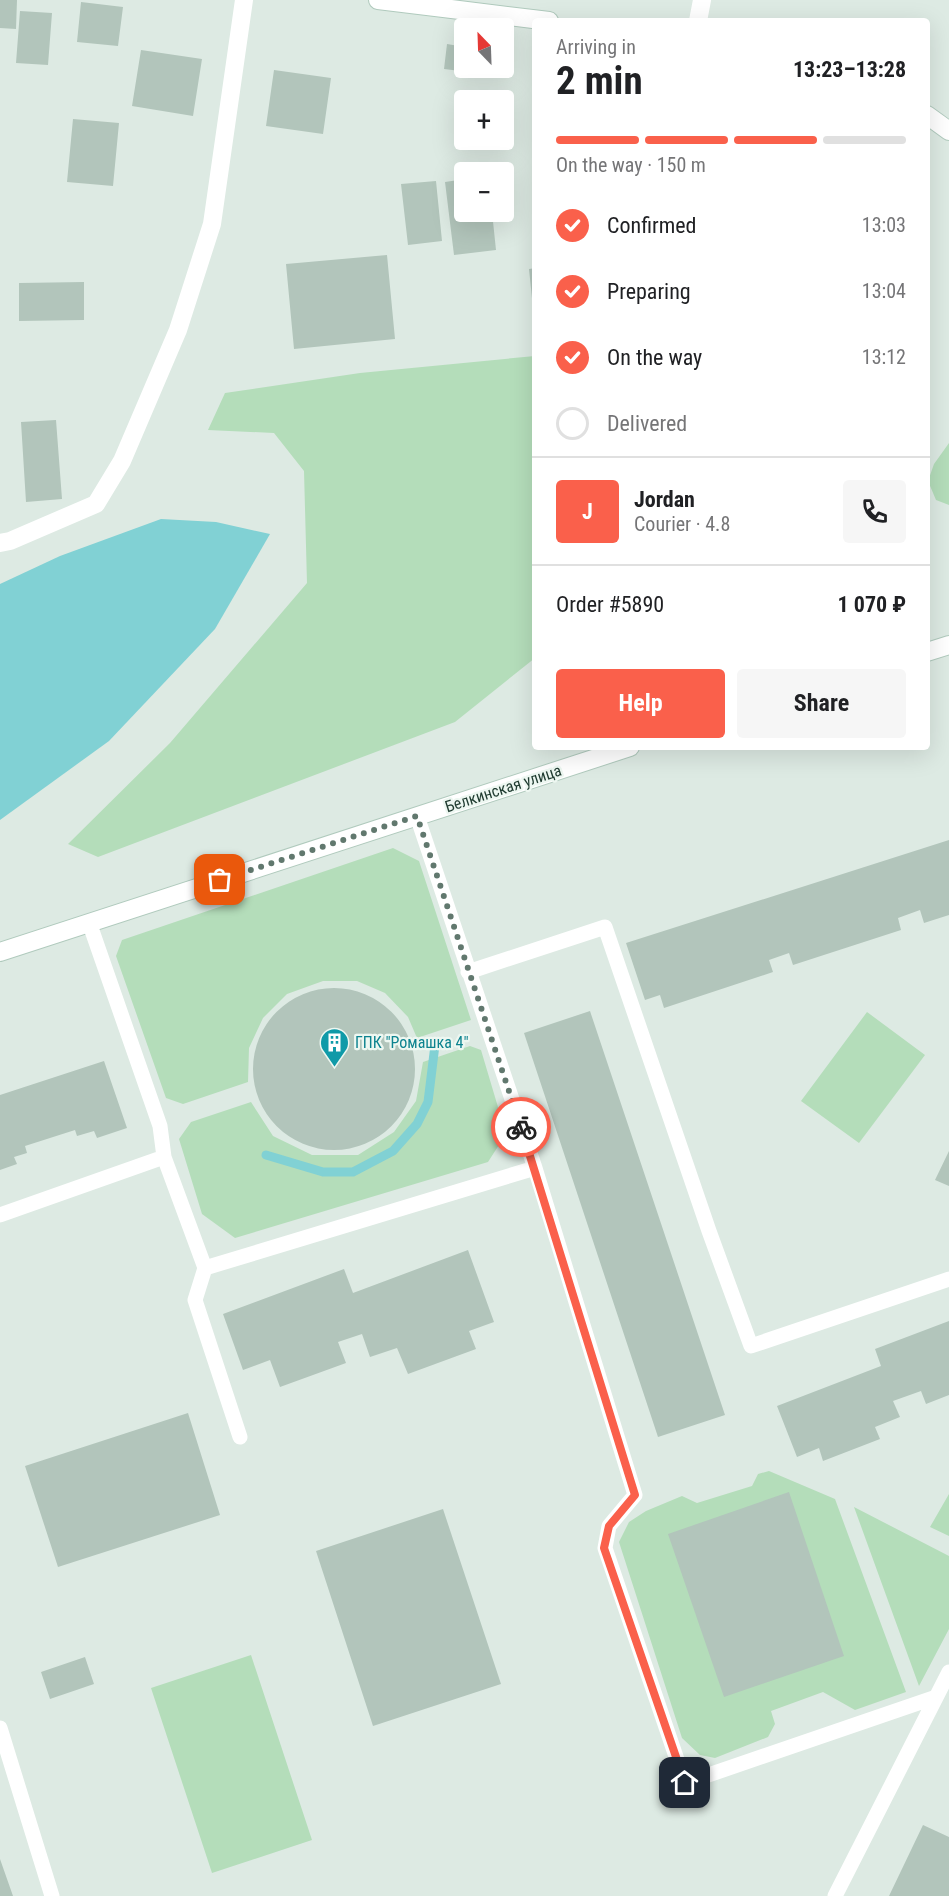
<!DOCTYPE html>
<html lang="en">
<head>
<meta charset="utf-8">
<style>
	:root { --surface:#fff; --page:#f6f6f6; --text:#202124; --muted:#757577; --line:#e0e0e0; --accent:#fa604b }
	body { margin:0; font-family:"Roboto Condensed",sans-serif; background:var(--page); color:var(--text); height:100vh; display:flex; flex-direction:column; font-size:22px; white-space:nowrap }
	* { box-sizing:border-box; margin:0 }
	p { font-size:20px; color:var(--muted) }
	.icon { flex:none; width:33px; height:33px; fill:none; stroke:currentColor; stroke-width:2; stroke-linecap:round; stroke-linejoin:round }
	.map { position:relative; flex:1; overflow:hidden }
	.details { position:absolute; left:532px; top:18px; width:398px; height:732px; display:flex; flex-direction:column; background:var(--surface); border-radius:6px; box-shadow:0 6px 24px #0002 }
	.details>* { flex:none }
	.needle { width:39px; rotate:337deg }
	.buttons { position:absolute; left:454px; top:18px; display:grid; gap:12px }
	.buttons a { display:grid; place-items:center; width:60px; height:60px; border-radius:6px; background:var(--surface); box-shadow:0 6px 24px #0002; font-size:30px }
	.pin { position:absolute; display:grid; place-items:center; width:51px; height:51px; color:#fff; margin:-26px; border-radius:12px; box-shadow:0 3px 9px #0006 }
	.courier { position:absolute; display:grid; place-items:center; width:60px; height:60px; margin:-30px; border:4px solid #fa604b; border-radius:50%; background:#fff; color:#222; box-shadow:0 2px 8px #0007 }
	.summary em { font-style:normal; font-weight:700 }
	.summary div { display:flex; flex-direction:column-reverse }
	.summary { display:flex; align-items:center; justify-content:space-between; height:102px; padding:0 24px }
	h1 { font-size:39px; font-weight:700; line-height:45px }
	.bar { display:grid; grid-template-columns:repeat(4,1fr); gap:9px 6px; align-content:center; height:72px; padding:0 24px }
	.bar i { height:8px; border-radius:4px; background:var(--line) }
	.bar .on { background:var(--accent) }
	.bar p { grid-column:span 4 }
	.line { display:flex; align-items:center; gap:15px; padding:0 24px; border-top:2px solid var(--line) }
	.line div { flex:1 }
	.round { display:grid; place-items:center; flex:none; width:63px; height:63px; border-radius:6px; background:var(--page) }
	ol { padding:0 24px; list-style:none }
	li { display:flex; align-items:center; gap:18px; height:66px }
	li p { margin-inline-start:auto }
	li .icon { padding:6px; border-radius:50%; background:var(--accent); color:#fff; stroke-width:4 }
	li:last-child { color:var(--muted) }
	li i { width:33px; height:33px; border:3px solid var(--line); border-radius:50% }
	.cta { display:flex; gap:12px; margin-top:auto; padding:12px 24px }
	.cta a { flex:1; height:69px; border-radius:6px; background:var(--accent); color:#fff; font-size:24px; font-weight:700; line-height:69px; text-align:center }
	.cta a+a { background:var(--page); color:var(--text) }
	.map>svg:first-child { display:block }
	.green { fill:#b4ddba }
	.water { fill:#81d1d4 }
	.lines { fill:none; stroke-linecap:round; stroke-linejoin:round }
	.stream { stroke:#81d1d4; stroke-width:9 }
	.building { fill:#b2c5bb }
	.secondary-casing { stroke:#b0cabd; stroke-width:20 }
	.lane { stroke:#fff; stroke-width:15 }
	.street { stroke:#fff; stroke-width:18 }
	.secondary { stroke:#fff; stroke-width:18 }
	.done { stroke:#61786e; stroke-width:6; stroke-dasharray:0 10.8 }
	.route { stroke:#fa604b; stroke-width:8 }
	.labels { text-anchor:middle; stroke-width:4.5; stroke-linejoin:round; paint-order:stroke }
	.street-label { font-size:16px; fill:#1e3a2f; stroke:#edf7f1 }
	.culture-label { font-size:16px; fill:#0d838f; stroke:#edf7f1; text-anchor:start }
</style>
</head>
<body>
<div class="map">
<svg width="949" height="1896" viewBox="0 0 949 1896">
	<rect width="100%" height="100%" fill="#ddeae3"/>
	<path class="green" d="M535 356V658L455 722 98 857 68 844 170 743 307 583 304 471 274 433 208 430 225 393 360 373Z
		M949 443V505L936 500 928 481 934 464Z
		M393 848 419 861 471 1020 417 1038 408 1017 385 993 357 981H323L287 994 263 1018 249 1048 248 1082 183 1104 166 1098 116 956 122 940Z
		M867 1012 925 1055 859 1143 801 1101Z
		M470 1046 481 1050 506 1134 488 1162 235 1238 202 1214 179 1139 191 1122 251 1102 273 1136 312 1155H358L394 1132 416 1101 423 1062Z
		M769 1471 835 1499 906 1692 855 1710 823 1692 771 1711 775 1724 768 1737 715 1758 700 1755 682 1738 619 1542 629 1522 646 1511 682 1496 697 1503 752 1486 758 1474Z
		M949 1494V1536L930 1527Z
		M854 1507 949 1556V1629L919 1686Z
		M251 1655 312 1840 212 1873 151 1688Z"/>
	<path class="water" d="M161 519 216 522 270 534 215 629 109 741 0 820V584L60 556Z"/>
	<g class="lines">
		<path class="stream" d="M266 1155 323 1172H353L393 1151 417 1124 428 1102 435 1045"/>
	</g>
	<path class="building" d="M0 0H17L16 29 0 28Z
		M81 2 123 7 118 46 77 42Z
		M20 11 52 13 48 65 16 63Z
		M447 44 465 47V68H504V51L513 52 510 77 444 69Z
		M141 50 202 59 193 116 132 106Z
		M274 70 331 78 323 134 266 126Z
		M73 119 119 123 113 186 67 182Z
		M465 179V212H492L496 250 454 255 445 182Z
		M436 181 442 241 408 245 401 184Z
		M387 255 395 339 294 349 286 264Z
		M536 268V308H533L529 269Z
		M84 282V320L19 321V283Z
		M56 420 62 499 26 502 21 422Z
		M949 840V915L924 923 920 910 898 918 901 930 793 965 789 953 769 960 773 972 664 1008 660 995 645 1000 626 943Z
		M253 1069a81 81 0 1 1 162 0a81 81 0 1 1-162 0Z
		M590 1011 725 1415 658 1437 524 1033Z
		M104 1061 127 1128 97 1138 94 1131 77 1136 75 1130 25 1146 27 1153 14 1157 17 1164 0 1170V1095Z
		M949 1151V1186L935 1180Z
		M468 1250 494 1322 469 1331 476 1349 408 1374 397 1348 370 1357 362 1334 338 1342 346 1363 280 1387 270 1360 243 1370 223 1314 344 1269 353 1293Z
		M949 1321V1395L926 1404 921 1391 893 1401 900 1417 875 1427 880 1439 823 1461 819 1448 797 1457 777 1406 881 1366 875 1349Z
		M188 1413 220 1515 58 1567 25 1466Z
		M789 1492 844 1656 724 1697 668 1534Z
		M443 1509 501 1684 373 1726 316 1551Z
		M85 1657 94 1684 50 1699 41 1672Z
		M923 1825 949 1837V1896H889Z
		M0 1859 13 1896H0Z"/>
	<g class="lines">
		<defs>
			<path id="secondary" d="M378 0 549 21
				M927 115 949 131
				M927 652 949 645
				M0 952 630 747"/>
		</defs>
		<use href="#secondary" class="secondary-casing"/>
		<path class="lane" d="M417 816 535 1168 635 1495 609 1526 605 1548 685 1783 936 1697
			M468 972 605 927 709 1231 751 1346 949 1279
			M164 1157 205 1268
			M0 1215 164 1157 160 1126 89 922
			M240 1437 195 1300 205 1268 535 1168
			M0 1728 52 1896
			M835 1896 949 1672"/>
		<path class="street" d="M698 21 702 0
			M0 543 10 541 96 504 122 461 178 330 212 224 244 0"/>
		<use href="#secondary" class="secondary"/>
	</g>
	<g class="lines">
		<path class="done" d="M220 880 417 816 521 1127"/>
		<path class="route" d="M521 1127 635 1495 609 1526 604 1548 685 1783"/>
	</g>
	<defs>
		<symbol id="building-pin" viewBox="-11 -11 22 30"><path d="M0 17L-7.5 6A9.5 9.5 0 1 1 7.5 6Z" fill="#0f9aa8" stroke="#edf7f1"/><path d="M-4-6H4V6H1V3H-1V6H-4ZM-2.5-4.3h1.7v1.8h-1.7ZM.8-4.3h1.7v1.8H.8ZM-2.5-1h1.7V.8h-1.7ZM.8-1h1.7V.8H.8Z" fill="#fff"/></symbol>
	</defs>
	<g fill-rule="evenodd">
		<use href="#building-pin" x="318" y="1026" width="33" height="45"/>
	</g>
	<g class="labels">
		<g class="street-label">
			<text transform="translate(503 788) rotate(-18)" y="6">Белкинская улица</text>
		</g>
		<g class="culture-label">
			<text x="355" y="1048">ГПК "Ромашка 4"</text>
		</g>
	</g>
</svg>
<div class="buttons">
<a><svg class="needle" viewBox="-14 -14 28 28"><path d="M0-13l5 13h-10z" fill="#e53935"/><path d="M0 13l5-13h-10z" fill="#757577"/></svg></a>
<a>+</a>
<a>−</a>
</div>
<div class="pin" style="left:220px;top:880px;background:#ea580c"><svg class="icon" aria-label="bag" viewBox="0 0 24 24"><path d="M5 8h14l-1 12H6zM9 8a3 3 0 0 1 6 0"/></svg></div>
<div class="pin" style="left:685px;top:1783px;background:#1f2937"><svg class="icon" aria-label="home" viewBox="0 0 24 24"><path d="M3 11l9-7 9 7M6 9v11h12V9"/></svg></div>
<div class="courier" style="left:521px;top:1127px"><svg class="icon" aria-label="bike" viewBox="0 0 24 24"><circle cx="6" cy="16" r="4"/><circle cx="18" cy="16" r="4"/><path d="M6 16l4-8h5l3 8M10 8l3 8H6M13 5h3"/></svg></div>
<section class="details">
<div class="summary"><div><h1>2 min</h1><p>Arriving in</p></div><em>13:23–13:28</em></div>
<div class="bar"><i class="on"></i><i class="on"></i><i class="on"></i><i></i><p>On the way · 150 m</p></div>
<ol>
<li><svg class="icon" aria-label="check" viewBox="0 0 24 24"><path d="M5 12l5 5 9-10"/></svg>Confirmed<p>13:03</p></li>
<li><svg class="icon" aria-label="check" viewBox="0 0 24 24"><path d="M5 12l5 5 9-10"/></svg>Preparing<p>13:04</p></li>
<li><svg class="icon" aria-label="check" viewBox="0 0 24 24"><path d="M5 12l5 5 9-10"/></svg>On the way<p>13:12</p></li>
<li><i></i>Delivered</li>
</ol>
<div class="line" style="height:108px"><b class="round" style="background:var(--accent);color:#fff">J</b><div><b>Jordan</b><p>Courier · 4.8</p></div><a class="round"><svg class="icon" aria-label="phone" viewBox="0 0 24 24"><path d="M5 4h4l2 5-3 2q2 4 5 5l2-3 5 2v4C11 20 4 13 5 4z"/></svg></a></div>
<div class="line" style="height:78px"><div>Order #5890</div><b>1 070 ₽</b></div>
<div class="cta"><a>Help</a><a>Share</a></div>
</section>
</div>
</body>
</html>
